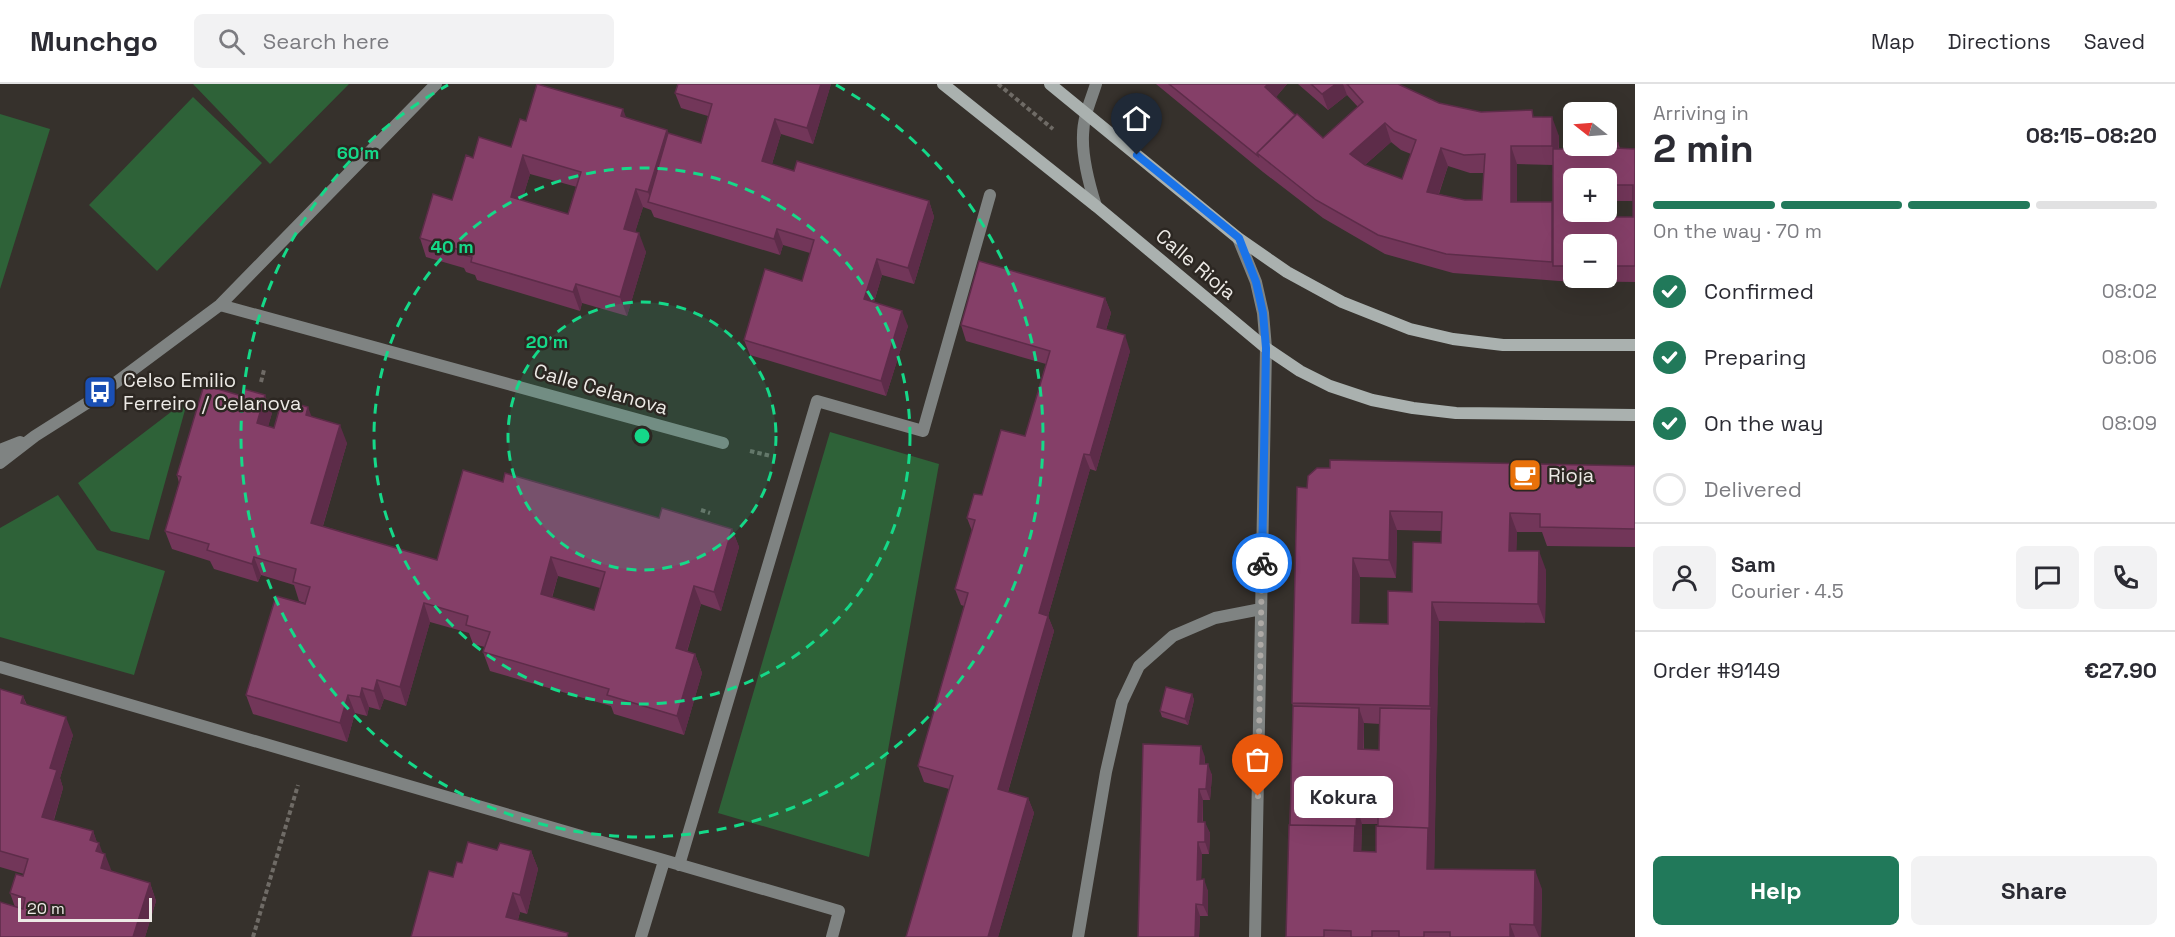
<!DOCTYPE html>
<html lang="en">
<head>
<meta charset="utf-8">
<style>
	:root { --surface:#fff; --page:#f2f2f3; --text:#2b2b33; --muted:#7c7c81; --line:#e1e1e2; --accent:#21795a }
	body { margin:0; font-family:"Space Grotesk",sans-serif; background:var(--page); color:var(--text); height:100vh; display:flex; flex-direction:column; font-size:22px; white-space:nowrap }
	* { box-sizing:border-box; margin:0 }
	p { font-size:20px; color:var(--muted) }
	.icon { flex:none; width:33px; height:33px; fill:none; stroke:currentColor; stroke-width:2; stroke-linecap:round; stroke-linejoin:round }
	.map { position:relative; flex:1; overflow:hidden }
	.side { display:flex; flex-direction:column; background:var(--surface); width:540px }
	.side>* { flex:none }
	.needle { width:39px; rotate:287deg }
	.fabs { position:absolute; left:1563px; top:18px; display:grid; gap:12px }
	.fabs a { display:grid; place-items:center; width:54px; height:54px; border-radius:9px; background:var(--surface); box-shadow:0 6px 24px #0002; font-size:30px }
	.scale { position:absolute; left:18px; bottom:15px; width:134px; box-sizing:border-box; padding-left:6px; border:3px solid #edeae6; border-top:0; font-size:16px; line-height:21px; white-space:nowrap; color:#edeae6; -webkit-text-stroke:4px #2c2722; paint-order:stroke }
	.pin { position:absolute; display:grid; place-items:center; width:51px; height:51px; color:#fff; margin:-62px -26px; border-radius:50% 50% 50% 0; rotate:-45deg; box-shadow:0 0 6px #0007 }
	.pin .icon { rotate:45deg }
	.courier { position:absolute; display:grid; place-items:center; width:60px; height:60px; margin:-30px; border:4px solid #1a73e8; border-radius:50%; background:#fff; color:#222; box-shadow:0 2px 8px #0007 }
	.bubble { position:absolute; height:42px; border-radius:9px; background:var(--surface); box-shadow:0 6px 24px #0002; font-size:20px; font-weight:800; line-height:42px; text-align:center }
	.head em { font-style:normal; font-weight:800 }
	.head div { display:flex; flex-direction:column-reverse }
	.head { display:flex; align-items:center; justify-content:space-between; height:102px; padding:0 18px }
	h1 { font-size:39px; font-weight:800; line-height:45px }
	.bar { display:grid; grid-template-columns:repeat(4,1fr); gap:9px 6px; align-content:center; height:72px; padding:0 18px }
	.bar i { height:8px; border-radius:4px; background:var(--line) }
	.bar .selected { background:var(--accent) }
	.bar p { grid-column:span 4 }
	.line { display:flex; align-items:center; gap:15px; padding:0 18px; border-top:2px solid var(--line) }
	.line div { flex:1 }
	.round { display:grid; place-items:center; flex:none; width:63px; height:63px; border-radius:9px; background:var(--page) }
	ol { padding:0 18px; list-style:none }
	li { display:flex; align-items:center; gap:18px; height:66px }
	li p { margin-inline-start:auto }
	li .icon { padding:6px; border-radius:50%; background:var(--accent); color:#fff; stroke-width:4 }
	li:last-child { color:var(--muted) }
	li i { width:33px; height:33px; border:3px solid var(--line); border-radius:50% }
	.action { display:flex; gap:12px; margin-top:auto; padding:12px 18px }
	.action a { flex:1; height:69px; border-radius:9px; background:var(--accent); color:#fff; font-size:24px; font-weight:800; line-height:69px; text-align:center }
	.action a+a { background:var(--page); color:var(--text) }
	header { display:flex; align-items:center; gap:36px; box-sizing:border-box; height:84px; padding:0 30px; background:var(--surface); border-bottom:2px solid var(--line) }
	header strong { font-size:28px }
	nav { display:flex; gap:33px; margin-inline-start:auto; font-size:21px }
	.search { width:420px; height:54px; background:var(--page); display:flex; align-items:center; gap:15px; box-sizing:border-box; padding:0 21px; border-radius:9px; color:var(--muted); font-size:22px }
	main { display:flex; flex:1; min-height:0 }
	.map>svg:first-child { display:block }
	.green { fill:#2e6238 }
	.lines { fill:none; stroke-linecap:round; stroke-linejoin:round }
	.path { stroke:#6f6b66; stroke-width:4; stroke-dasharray:4.5 3; stroke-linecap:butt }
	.pedestrian { stroke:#7f8382; stroke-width:12 }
	.minor { stroke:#7f8382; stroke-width:12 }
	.secondary { stroke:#aab1af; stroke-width:12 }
	.wall { fill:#723659; fill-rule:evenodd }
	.shaded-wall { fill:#5d2c49 }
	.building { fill:#853f68; stroke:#5d2c49; stroke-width:1.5; fill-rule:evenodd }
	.done { stroke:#ada9a5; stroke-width:6; stroke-dasharray:0 10.8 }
	.route { stroke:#1a73e8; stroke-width:8 }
	.ring { fill:none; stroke:#15d989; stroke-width:3; stroke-dasharray:10 8 }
	.labels { text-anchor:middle; stroke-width:5; stroke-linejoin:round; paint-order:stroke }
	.street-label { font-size:20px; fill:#edeae6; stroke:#2c2722 }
	.poi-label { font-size:20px; fill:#edeae6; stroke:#2c2722; text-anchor:start }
	.centre { fill:#15d989; stroke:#2c2722; stroke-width:3 }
	.ring-label { font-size:18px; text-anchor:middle; font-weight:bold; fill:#15d989; stroke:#2c2722; stroke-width:5; stroke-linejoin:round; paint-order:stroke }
</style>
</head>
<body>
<header>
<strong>Munchgo</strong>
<div class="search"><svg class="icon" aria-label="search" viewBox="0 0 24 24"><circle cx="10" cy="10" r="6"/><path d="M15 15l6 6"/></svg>Search here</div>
<nav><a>Map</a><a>Directions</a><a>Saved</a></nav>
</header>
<main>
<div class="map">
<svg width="1635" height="853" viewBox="0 0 1635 853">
	<rect width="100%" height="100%" fill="#36312c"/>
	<path class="green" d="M193 0H349L270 80Z
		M193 13 262 79 157 187 89 121Z
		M0 30 50 45 0 205Z
		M188 315 149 456 111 447 78 399Z
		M830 348 939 380 869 773 718 729Z
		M58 411 97 466 165 487 134 591 0 553V444Z"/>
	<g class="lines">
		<path class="path" d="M998 0 1053 45
			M261 298 264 286
			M750 367 771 372
			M701 426 710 429
			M253 853 298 701"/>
		<path class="pedestrian" d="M0 583 839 827 832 853
			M679 781 817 317 923 347 990 111
			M641 853 664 777"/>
		<path class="minor" d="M1096 0C1091 16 1083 33 1083 51 1082 74 1089 100 1096 122
			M1238 154 1256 198 1263 229 1266 264 1255 853
			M220 221 723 359
			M0 366 20 358
			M0 379 35 352 95 314 220 221 436 0
			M1078 853 1106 688 1122 618 1139 582 1173 552 1215 534 1261 525"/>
		<path class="secondary" d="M943 0 1096 122 1266 264 1300 287 1330 302 1372 316 1413 324 1456 329 1635 331
			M1050 0 1238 154 1287 188 1342 218 1410 245 1453 255 1503 261H1635"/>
	</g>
	<path class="wall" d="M831 0 813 60 781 50 772 80 794 87 929 117 934 133 914 200 882 191 874 218 908 242 886 312 750 271 744 256 802 197 810 169 783 161 780 171 654 133 651 126 643 123 635 148 646 168 627 232 582 219 580 227 477 196 475 191 466 188 464 184 426 173 420 154 452 116 473 74 511 63 526 37 626 34 667 46 668 49 701 59 708 32 681 24 675 9ZM530 90 577 103 568 130 522 116Z
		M1156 0H1287L1276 13 1295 31 1323 54 1358 23 1347 11 1328 26 1298 0H1398L1439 19 1481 28 1535 33 1559 52V65H1575L1618 59 1620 64 1635 65V198L1559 197 1453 189 1385 170 1323 134 1263 88ZM1391 58 1401 66 1411 70 1402 95 1365 81ZM1517 80 1553 81V121L1517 118ZM1448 82 1470 89H1484L1482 116H1465L1439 110ZM1574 94H1606V117H1633V133H1585ZM1574 160H1606V194H1574Z
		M1105 214 1111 229 1106 246 1130 267 1096 387 1090 385 1048 532 1054 547 1008 708 1028 714 1034 729 998 853H906L949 705 924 698 918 682 964 522 961 521 955 505 972 447 967 434 1025 352 1046 280 966 257 961 241Z
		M242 312 272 329 268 342 274 344 311 332 347 359 323 442 437 476 503 398 659 434 732 445 739 463 721 527 701 520 687 568 695 570 702 589 684 651 614 630 611 622 490 587 483 568 485 563 473 560 469 549 430 538 406 622 384 615 380 626 369 623 367 632 355 629 347 658 253 630 246 611 305 519 299 517 294 501 261 491 258 498 214 485 210 477 172 465 165 447 179 399 177 391ZM558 492 600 504 594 526 552 514Z
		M1635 382V463L1547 462 1542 448H1517L1516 467 1546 486 1545 539 1439 537 1434 785 1542 805 1541 853H1286L1293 622 1292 619 1307 404ZM1397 446 1442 447 1441 459 1412 508 1388 540 1359 539 1360 493 1396 494ZM1364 639 1380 640 1379 666H1364ZM1362 740H1378L1376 768 1361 767Z
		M0 605 23 612 27 621 73 651 60 694 63 704 54 736 93 747 97 759 111 787 150 799 156 817 145 853H0L15 823 10 809 24 790 0 783Z
		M1192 610 1194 616 1188 641 1162 633 1160 627Z
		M1205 673V680L1212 691 1210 716H1203V738L1210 749 1209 770H1202L1201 795 1208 807V832H1200L1199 853H1138Z
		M497 766 531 767 538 785 527 830 520 828 518 836 411 853 462 779Z"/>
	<path class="shaded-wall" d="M821 0H831L813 60 807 44Z
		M1268 0H1287L1271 19 1265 3Z
		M1336 0H1343L1347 11 1328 26 1322 10Z
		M623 25 630 44 621 32Z
		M1552 33 1559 52 1558 81 1552 62Z
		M775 35 781 50 768 93 762 77Z
		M1385 39 1391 58 1357 88 1350 70Z
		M667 46 674 65 652 119 648 108Z
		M1511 62 1517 80V136L1511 118Z
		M1441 64 1448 82 1433 126 1427 108Z
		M523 71 530 90 517 132 511 113Z
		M636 105 643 123 630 164 624 145Z
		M929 117 934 133 914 200 908 184Z
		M1552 118 1558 137 1553 182 1552 178Z
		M1580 128H1585V148L1580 133Z
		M777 145 783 161 780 171 774 155Z
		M639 149 646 168 627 232 620 213Z
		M877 175 882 191 870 231 864 215Z
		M576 200 582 219 580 227 573 208Z
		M1105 214 1111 229 1102 259 1097 243Z
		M902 227 908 242 886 312 881 297Z
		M1125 251 1130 267 1096 387 1090 371Z
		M265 311 272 329 264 358 257 339Z
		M308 323 315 342 306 331Z
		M340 341 347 359 318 458 311 439Z
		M1084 370 1090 385 1048 532 1054 547 1004 721 998 705 1039 529Z
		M1390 427 1397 446 1396 494 1389 476Z
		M1510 429 1517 448 1516 485 1509 467Z
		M732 445 739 463 721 527 714 508Z
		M1539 467 1546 486 1545 539 1538 520Z
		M254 473 261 491 258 498 252 480Z
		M551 473 558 492 547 529 541 510Z
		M1353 474 1360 493 1359 557 1352 539Z
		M694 502 701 520 682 583 676 564Z
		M1432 518 1439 537 1437 641 1430 622Z
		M424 519 430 538 406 622 400 603Z
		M695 570 702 589 684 651 677 632Z
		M377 596 384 615 380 626 374 607Z
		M362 604 369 623 367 632 360 613Z
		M1192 610 1194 616 1188 641 1185 635Z
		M348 611 355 629 347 658 340 639Z
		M23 612 30 631 21 619Z
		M1359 624 1364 639 1363 681 1358 665Z
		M1431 625 1437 641 1434 803 1427 785Z
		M66 633 73 651 60 694 63 704 49 751 42 733 50 684Z
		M1201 662 1205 673 1204 691 1200 680Z
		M1208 680 1212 691 1210 716 1206 705Z
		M1199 705 1203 716 1202 750 1198 738Z
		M1028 714 1034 729 998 853H988Z
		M1357 724 1362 740 1361 786 1354 767 1355 742Z
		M1205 738 1210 749 1209 770 1205 758Z
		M93 747 98 761 99 759 104 773 105 770 112 788 107 802 90 756Z
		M1198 758 1202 770 1201 807 1197 796Z
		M531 767 538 785 527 830 520 811Z
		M1535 786 1542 805 1541 853H1539L1534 841Z
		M1204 795 1208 807V832L1203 821Z
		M150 799 156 817 145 853H133Z
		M513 809 520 828 513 852 506 833Z
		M1196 820 1200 832 1199 853H1195Z
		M1510 840 1515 853H1510Z"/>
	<path class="building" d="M537 0 623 25 621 32 667 46 648 108 636 105 624 145 639 149 620 213 576 200 573 208 471 178 472 173 459 170 460 166 420 154 433 110 452 116 466 71 473 74 479 53 511 63 520 35 526 37ZM523 71 581 88 568 130 511 113Z
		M678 0H821L807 44 775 35 762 77 794 87 797 77 929 117 908 184 877 175 864 215 902 227 881 297 744 256 765 185 802 197 814 156 777 145 774 155 648 118 668 49 701 59 712 20 675 9Z
		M1169 0H1268L1265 3 1295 31 1257 69 1258 72Z
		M1311 0H1336L1322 10Z
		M1347 0H1398L1439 19 1481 28 1532 26 1533 33H1552V62H1511V118H1552V178L1446 170 1378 151 1316 116 1257 69 1297 30 1323 54 1363 18ZM1385 39 1394 47 1416 56 1402 95 1365 81 1350 70ZM1441 64 1464 71 1485 70 1482 116H1465L1427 108Z
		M1606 59H1618L1617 64 1635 65V182H1606V160H1574V182H1553V65H1575L1576 62H1606ZM1574 94H1606V101H1633V133H1580V128H1574Z
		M979 177 1105 214 1097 243 1125 251 1090 371 1084 370 1039 529 1048 532 998 705 1028 714 988 853H906L953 692 918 682 968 509 955 505 975 436 967 434 974 410 982 411 1001 346 1025 352 1050 267 961 241Z
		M204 301 242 312 244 305 265 311 257 339 274 344 282 316 308 323 306 331 340 341 311 439 437 476 463 386 503 398 505 389 659 434 662 424 732 445 714 508 694 502 676 564 695 570 677 632 607 611 609 605 483 568 490 548 466 541 468 532 424 519 400 603 377 596 374 607 362 604 360 613 348 611 340 639 246 611 276 512 305 520 310 503 293 498 296 485 254 473 252 480 207 466 209 460 165 447 181 393 177 391ZM551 473 605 488 594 526 541 510Z
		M1330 376 1635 382V445L1540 443V430L1510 429 1509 467H1539L1538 520 1432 518 1430 622 1292 619 1297 403 1307 404 1308 392 1317 384H1330ZM1390 427 1442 428 1441 459 1413 458 1412 508 1388 507V540L1352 539 1353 474 1389 476Z
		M1166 603 1192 610 1185 635 1160 627Z
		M0 605 23 612 21 619 66 633 50 684 57 686 42 733 93 747 90 756 99 759 96 767 105 770 101 784 150 799 133 853H0V818L23 825 25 814 10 809 16 790 23 792 28 775 0 767Z
		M1293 622 1359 624 1358 665 1379 666 1380 624 1431 625 1429 747 1428 744 1378 742V725L1357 724 1356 745 1355 742 1290 741Z
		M1143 660 1201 662 1200 680H1208L1206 705H1199L1198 738H1205V758H1198L1197 796 1204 795 1203 821 1196 820 1195 853H1138Z
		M1289 741 1355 742 1354 767 1376 768V742L1428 744 1427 785 1535 786 1534 841 1510 840V853H1450V848H1424V853H1399V847H1372V853H1351V847L1324 846V853H1286Z
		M468 758 497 766 500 759 531 767 520 811 513 809 506 833 568 849 567 853H411L429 787 453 793 457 778 462 779Z"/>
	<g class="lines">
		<path class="done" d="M1258 712 1262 479"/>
		<path class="route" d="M1137 71 1239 154 1256 198 1263 229 1266 264 1262 479"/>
	</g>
	<circle cx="642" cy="352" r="134" fill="#15d989" fill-opacity=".12"/>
	<g class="ring">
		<circle cx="642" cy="352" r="134"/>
		<circle cx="642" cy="352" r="268"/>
		<path d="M836 1A401 401 0 1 1 448 1"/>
	</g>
	<defs>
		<symbol id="bus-square" viewBox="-11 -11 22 22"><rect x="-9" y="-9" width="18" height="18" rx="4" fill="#1a4fb4" stroke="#2c2722"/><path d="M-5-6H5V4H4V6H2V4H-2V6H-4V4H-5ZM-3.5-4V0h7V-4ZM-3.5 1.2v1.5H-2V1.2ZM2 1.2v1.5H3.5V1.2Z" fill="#fff"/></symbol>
		<symbol id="cafe-square" viewBox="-11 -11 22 22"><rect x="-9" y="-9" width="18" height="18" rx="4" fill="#e8710a" stroke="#2c2722"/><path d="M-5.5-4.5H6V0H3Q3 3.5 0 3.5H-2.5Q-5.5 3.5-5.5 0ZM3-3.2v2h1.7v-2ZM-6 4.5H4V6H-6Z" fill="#fff"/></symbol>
	</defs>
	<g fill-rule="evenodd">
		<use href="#bus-square" x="81" y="289" width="38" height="38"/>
		<use href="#cafe-square" x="1506" y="372" width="38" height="38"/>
	</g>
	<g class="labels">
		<g class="street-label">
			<text transform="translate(1196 180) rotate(40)" y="7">Calle Rioja</text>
			<text transform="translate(601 305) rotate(16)" y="7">Calle Celanova</text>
		</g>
		<g class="poi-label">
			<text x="123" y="303">Celso Emilio<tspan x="123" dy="23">Ferreiro / Celanova</tspan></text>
			<text x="1548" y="398">Rioja</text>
		</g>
	</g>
	<circle cx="642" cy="352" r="9" class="centre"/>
	<g class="ring-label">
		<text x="358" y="75">60 m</text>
		<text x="452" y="169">40 m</text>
		<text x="547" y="264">20 m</text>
	</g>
</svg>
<div class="fabs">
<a><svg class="needle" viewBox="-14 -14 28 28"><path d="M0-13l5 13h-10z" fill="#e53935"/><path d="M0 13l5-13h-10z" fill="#7c7c81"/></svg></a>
<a>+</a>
<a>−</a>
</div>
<div class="scale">20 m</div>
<div class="pin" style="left:1258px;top:712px;background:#ea580c"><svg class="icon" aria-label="bag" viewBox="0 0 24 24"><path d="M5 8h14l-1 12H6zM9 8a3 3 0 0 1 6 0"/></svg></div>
<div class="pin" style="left:1137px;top:71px;background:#1f2937"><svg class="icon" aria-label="home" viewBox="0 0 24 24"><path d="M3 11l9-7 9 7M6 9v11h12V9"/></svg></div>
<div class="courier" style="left:1262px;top:479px"><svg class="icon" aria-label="bike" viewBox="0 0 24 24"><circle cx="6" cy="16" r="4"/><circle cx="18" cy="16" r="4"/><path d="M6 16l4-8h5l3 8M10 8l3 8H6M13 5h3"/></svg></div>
<div class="bubble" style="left:1294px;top:692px;width:99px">Kokura</div>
</div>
<section class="side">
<div class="head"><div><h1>2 min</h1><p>Arriving in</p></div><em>08:15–08:20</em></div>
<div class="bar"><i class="selected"></i><i class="selected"></i><i class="selected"></i><i></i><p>On the way · 70 m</p></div>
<ol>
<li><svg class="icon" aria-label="check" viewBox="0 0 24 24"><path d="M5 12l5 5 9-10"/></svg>Confirmed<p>08:02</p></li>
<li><svg class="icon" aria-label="check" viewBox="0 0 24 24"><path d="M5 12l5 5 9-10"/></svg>Preparing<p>08:06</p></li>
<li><svg class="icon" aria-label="check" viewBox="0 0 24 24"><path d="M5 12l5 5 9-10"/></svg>On the way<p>08:09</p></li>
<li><i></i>Delivered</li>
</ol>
<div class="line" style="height:108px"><a class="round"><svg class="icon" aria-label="person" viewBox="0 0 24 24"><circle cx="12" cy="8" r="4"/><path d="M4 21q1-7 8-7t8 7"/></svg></a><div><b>Sam</b><p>Courier · 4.5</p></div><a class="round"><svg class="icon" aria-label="chat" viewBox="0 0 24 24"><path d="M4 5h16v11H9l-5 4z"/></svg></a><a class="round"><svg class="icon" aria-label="phone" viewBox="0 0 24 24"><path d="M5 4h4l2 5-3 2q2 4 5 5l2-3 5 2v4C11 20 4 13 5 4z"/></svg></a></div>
<div class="line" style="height:78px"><div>Order #9149</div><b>€27.90</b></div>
<div class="action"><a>Help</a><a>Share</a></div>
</section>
</main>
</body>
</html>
